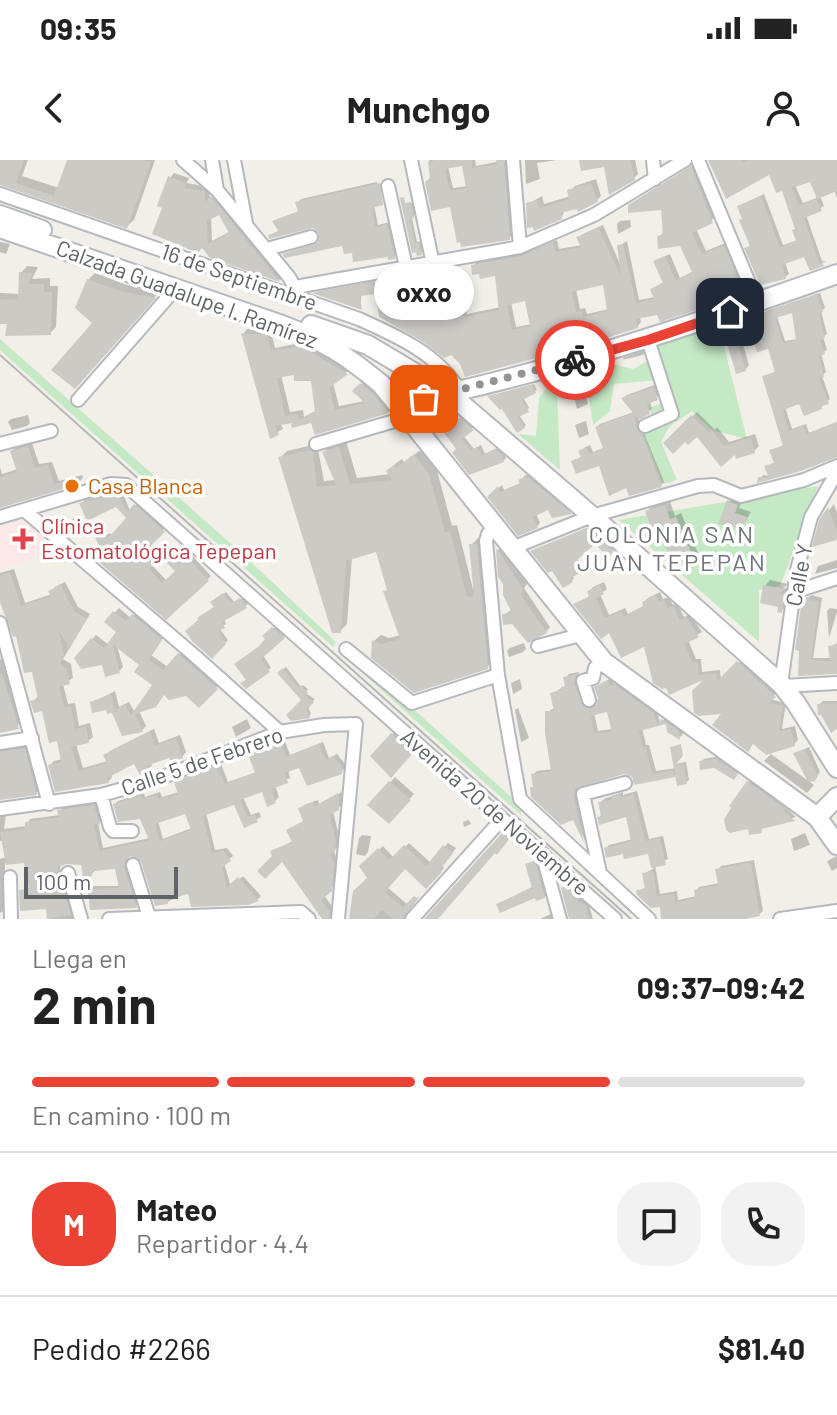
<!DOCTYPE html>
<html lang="es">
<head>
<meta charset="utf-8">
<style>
	:root { --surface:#fff; --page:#f2f2f2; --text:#222; --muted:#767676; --line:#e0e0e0; --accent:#ea4335 }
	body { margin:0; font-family:Barlow,sans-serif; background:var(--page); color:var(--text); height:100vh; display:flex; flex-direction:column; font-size:30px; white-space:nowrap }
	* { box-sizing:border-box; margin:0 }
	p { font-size:26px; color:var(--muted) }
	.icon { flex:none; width:44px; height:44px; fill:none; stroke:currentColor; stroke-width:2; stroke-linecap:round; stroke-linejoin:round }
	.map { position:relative; height:759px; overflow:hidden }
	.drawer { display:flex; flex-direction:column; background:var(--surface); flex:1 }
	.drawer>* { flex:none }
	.scale { position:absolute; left:24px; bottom:20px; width:154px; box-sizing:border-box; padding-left:8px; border:4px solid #5f6368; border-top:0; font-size:22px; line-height:28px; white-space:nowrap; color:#5f6368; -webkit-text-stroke:6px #fff; paint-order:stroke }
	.pin { position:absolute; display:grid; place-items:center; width:68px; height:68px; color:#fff; margin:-34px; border-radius:16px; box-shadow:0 4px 12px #0006 }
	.courier { position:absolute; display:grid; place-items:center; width:80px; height:80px; margin:-40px; border:6px solid #ea4335; border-radius:50%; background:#fff; color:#222; box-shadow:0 2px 10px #0007 }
	.bubble { position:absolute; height:56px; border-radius:28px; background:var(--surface); box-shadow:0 4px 12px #0003; font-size:26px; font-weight:700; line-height:56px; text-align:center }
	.summary em { font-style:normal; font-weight:700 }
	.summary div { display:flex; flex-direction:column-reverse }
	.summary { display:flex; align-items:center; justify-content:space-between; height:136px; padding:0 32px }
	h1 { font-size:52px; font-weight:700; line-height:60px }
	.bar { display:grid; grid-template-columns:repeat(4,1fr); gap:12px 8px; align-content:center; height:96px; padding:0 32px }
	.bar i { height:10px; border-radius:6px; background:var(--line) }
	.bar .on { background:var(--accent) }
	.bar p { grid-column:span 4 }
	.line { display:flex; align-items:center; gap:20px; padding:0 32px; border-top:2px solid var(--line) }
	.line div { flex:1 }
	.round { display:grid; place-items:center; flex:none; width:84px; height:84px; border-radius:32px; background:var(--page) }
	.status { display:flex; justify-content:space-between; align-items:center; height:56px; padding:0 40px; background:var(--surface); direction:ltr }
	.status svg { height:22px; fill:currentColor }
	header { display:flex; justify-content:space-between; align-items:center; height:104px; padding:0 32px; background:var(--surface); font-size:36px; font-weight:700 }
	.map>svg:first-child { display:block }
	.medical { fill:#fce8e6 }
	.green { fill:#c5e8c5 }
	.shadow { fill:#0003; fill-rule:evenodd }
	.building { fill:#cccac5; fill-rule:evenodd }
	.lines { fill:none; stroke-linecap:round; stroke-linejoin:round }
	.street-casing { stroke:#b5b8bc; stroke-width:16 }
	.secondary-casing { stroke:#b6babf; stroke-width:22 }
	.street { stroke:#fff; stroke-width:12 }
	.secondary { stroke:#fff; stroke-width:18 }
	.tram { stroke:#b6b7b8; stroke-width:2 }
	.done { stroke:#929495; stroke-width:8; stroke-dasharray:0 14.4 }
	.route { stroke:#ea4335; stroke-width:10 }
	.food-dot { fill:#e8710a; stroke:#fff; stroke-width:3 }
	.health-dot { fill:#e0444e; stroke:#fff; stroke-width:3 }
	.labels { text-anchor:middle; stroke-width:7; stroke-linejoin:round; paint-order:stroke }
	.street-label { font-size:22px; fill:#5f6368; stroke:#fff }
	.food-label { font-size:22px; fill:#c56008; stroke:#fff; text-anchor:start }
	.health-label { font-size:22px; fill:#be3a42; stroke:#fff; text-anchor:start }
	.neighbourhood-label { font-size:24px; letter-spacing:2px; fill:#70757a; stroke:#fff }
</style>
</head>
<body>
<div class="status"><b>09:35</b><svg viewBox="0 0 49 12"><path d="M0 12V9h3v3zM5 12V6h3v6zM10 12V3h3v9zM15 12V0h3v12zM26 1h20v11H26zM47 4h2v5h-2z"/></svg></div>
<header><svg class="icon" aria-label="back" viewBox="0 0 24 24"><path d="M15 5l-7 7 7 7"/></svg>Munchgo<svg class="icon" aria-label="person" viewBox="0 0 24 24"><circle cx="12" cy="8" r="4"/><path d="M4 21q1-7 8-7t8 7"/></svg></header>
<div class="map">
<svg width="837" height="759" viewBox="0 0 837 759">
	<rect width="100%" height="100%" fill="#f1efe8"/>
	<path class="medical" d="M24 360 60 391 0 408V367Z"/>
	<path class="green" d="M719 166 747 279 712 270 692 251 669 267 661 282 677 320 663 324 642 269 653 260 650 248 672 239 658 220 614 224 610 251 593 265 587 224 557 229 560 310 518 274 536 276 539 238 555 217 608 203 633 209 653 198 656 184Z
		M0 179 238 390 336 482 333 487 0 190Z
		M818 326 780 426 759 430V482L619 360Z
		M359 500 521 646V655L349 501Z"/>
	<path class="shadow" d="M0 0H28L22 16 59 28 69 0H155L134 60 127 66 0 23Z
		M429 0H475L476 6 507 0 513 74 509 78 451 45 432 17ZM464 4 468 26 453 28 448 7Z
		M557 0 537 3 540 19 526 24 525 0Z
		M582 0H635L638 14 634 18 605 1Z
		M710 0H837V38L834 30 820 36 824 46 806 55 822 101H826L811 108 805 94 785 102 789 114 785 117 747 89 751 84 743 44 764 34 783 85 798 80 797 68 783 28 771 12ZM811 19 819 37 803 43 795 25Z
		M695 4 716 57 696 69 706 91 728 82 746 126 742 130H728L711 138 708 144 640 157 641 162 637 167 551 186 547 193 462 202 378 132 382 128 407 126 405 118 409 114 446 107 451 133 463 131 467 154 501 147 497 114 473 106 477 101 528 92 557 80 559 89 582 85 579 78 583 74 603 65 620 104 619 86 627 81 639 140 655 137 652 129 664 122 656 102 660 98 670 94 680 118 694 111 681 84 659 77 663 73V48L634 42ZM604 122 609 149 587 154 585 148 580 149 576 129ZM527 139 532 164 516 167 511 142Z
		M174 13 189 18 187 23 209 27 210 40 216 33 284 116 280 120 209 93 165 46 170 18ZM220 52 231 71 212 81 211 57Z
		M596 19 601 36 596 41 565 50 561 58 528 44 542 36 544 44 571 36 570 31 575 26Z
		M377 22 381 44 374 45 378 65 390 62 397 94 394 97 354 90 344 84 285 94 320 82 319 70 309 66 270 75 280 70 275 62 278 59 299 51 298 43 301 39Z
		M413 43 415 54 412 58 417 82 421 81 423 91 421 93 414 90 404 46Z
		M630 60 631 67 618 74 617 64 620 61Z
		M0 82 10 84 6 94 0 92Z
		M27 106 38 107 32 119 50 118V126H58L56 167 50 173 0 162V133L21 134V113Z
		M95 113 127 125 160 131 82 220 95 163 88 120Z
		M375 121 374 132 361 133V148L316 132Z
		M820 133 825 148 821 151 827 174 823 177 827 190 821 193 826 212 822 216 830 239 821 247 800 242 785 247 792 269 806 264 809 273 834 263 837 270V296L801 310 759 320 763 315 770 316 767 307 775 302 772 291 785 284 764 217 777 211 770 186 751 168 766 161 763 154 766 151ZM794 151 798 179 785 181 777 156Z
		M747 156 749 159 738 167 749 205 745 210 725 167 729 162Z
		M247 169 271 171 275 188 300 183 303 181 351 208 333 223 339 246 365 241 355 231 366 219 392 247 388 252 280 263 283 269 271 276 243 174ZM295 213 313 219 317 250 304 257 303 250 290 252 281 215Z
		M646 190 643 195 622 200 625 197Z
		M534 224 537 230 523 237 529 248 519 255 526 265 524 267 490 236Z
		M657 224 661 235 650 241 652 249 638 258 664 322 661 325H627L600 303 573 302 583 296 584 288 590 285 593 292 605 287 597 267 600 264 634 252 623 238 627 235Z
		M583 225 588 244 577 249 572 230Z
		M697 252 715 270 717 267 729 282 755 274 759 286 754 291 738 296 697 274 665 283Z
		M28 255 30 263 27 266 12 270 8 262 11 259Z
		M463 256 475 266 463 275 474 289 481 285 485 294 499 287 504 291 506 298 503 301 458 289 447 268Z
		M586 261 589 274 579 278 575 265Z
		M346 281 357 318 391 314 389 311 395 304 402 299 404 302 422 289 436 307 452 366 457 365 473 429 475 428 471 385 478 378H483L494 500 487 507 414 531 374 481 381 475 389 478 401 475 386 431 388 428 377 389 352 397 347 464 340 471 280 298 287 291 317 284 324 321 336 320 324 292 331 285Z
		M32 283 39 304 52 302 59 321 82 315 83 318 79 322 0 346V307L2 314 18 309 12 291 16 287Z
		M531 313 574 350 553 356 549 347 536 353 540 363 537 366 489 337 502 325 504 330 521 323 524 316Z
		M122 331 130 351 139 343 166 367 149 384 160 396 151 404 167 421 177 411 172 399 188 387 194 391 191 394 211 416 166 457 96 397 103 390 91 365 94 363 107 375 110 373 112 376 129 358 116 345 82 343 85 340Z
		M734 336 742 339 739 348 751 352 742 367 721 362 729 341Z
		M670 341 675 356 681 353 698 393 693 397 664 377 647 351 652 347Z
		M834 344 837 353V377L821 361Z
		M73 358 82 368 72 377 62 368Z
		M591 366 615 387 608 394 596 382 577 397 582 409 572 415 574 418 571 421 533 391Z
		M503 385 527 424 524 428 550 467 546 472 513 462 504 455 513 449 498 391Z
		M837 400V408L815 414 818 406Z
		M14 409 25 443 52 434 51 432 55 427 65 422 78 447 90 454 63 499 71 504 73 518 63 524 68 544 75 543 79 566 90 563 93 577 88 581 76 584 83 608 108 601 106 595 110 591 154 569 159 583 180 575 186 592 182 597 169 596 151 602 152 605 148 610 135 602 111 614 112 617 108 622 50 605 54 601 63 599 58 579 43 549 33 541 39 536 34 509 0 434V413Z
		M770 420 788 424 783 428 789 429 786 446 781 451 780 445 765 426Z
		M604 422 607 429 600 434 609 455 625 448 628 454 645 445 644 442 648 438 660 432 663 439 669 437 673 445 677 443 684 457 690 454 702 472 688 480 696 499H701L702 512 720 510 721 520 743 499 778 532 769 539 786 543 782 569 795 566 798 580 794 584 754 582 748 590 725 552 711 515 670 532 646 484 610 470 576 444 591 435 589 432 593 427Z
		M226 432 234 442 244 438 248 444 224 459 226 464 219 468 228 480 212 497 215 440Z
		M812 435 822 438 813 498H831L830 487 837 483V512L800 514 804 440Z
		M119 448 131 458 137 451 165 475 151 495 168 507 183 491 220 524 199 545 187 534 165 533 139 551 146 566 142 570 123 574 113 550 92 543 115 531 119 547 129 542 135 553 154 525 142 505 117 486 123 507 119 511 104 502 76 498 96 475 109 485 119 472 107 461Z
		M830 448 837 449V452L829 478 827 451Z
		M276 466 286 475 263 495 271 508 248 519 262 486 267 479 265 476Z
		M524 483 526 489 523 492 509 497 507 491 510 488Z
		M0 497 1 500 4 499 22 563 0 572Z
		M286 507 301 527 303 525 308 529 305 533 315 539 308 547 311 554 309 556 292 559 304 540 279 513Z
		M579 512 577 519 587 544 598 545 600 524 612 518 614 524 618 522 657 550 660 563 667 557 682 568 683 574 680 577 669 570 667 562 642 568 646 585H649L656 611 676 608 675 604 686 602 689 620 686 622 677 613 674 616 634 615 624 612 578 625 577 631 587 678 585 680 574 657 532 628 535 625 533 615 537 611 553 609 547 552 555 548 552 534 566 525 565 518 569 514ZM609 550 613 569 598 571 594 553Z
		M520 519 522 529 513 534 511 523Z
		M823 541H837V569L819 545Z
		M518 548 529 578 521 582 515 550Z
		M247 559 251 568 236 577 232 567Z
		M397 569 417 587 391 615 373 596Z
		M285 581 290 595 323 582 329 598 337 594 345 604V608L341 612 300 605 288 610 290 618 275 625 279 637 275 641 263 629 243 637 251 655 259 652 261 657 245 665 235 643 206 653 215 690 227 688 233 696 224 703 231 727 243 716 261 736 258 739 247 743 189 732 167 742 143 700 131 694 127 702 139 743 136 746 90 730 94 726H121L117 707 95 711 91 714 83 704 66 702 60 705 62 726 66 725 75 759H49L47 747 21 731 30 727 26 701 5 703V750L0 753V699L7 697 5 680 0 681V652L6 654 4 669 27 666 30 659 60 655V651L63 647 98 643 102 659 98 663 103 688 150 678 142 657 115 644 118 641 144 633 145 637 160 632 162 637 179 632 176 623 179 620 221 604 228 622 257 612 250 595 253 591ZM186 652 192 668 163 679 158 661Z
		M0 586 5 589 28 586 39 630 36 633 0 639Z
		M809 587 820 612 814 619 795 593Z
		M771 594 814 625 807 633 764 601Z
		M720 596 739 610 737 614 701 602 704 599Z
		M395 617 414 634 389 662 370 645Z
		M751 619 787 645 785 647 796 657 763 666 761 671 750 666 748 622Z
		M637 631 649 679 663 676 668 699 655 705 660 734 677 731 678 740 697 736 696 731 699 727 720 723 718 710 721 706 754 700 763 751 759 754 743 759H663L661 744 638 731 647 727 645 713 653 709 650 692 606 688 609 685 633 679 627 655 599 657 602 654 600 643 604 639 623 632V635Z
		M342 632V645L333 651 339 676 338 686 334 691 337 700 335 725 324 735 333 748V759H324L283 699 274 696 273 692 294 680 305 660 301 649 304 645 318 640 319 644Z
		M469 660 471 664 464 667 463 662Z
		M805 673 810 685 794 691 791 679Z
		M362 675 371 676 368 692 365 696 356 694 359 678Z
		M409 683 431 703 448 683 456 688 442 706 444 708 426 727 405 706 387 727 408 745 420 735 406 753 408 759H349L370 718 362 706 383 686 394 698Z
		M837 696V708L832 711 827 701Z
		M539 698 549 732 544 737 536 735 498 744 534 726 527 705Z
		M569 724 579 734 581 739 588 742 593 759H572L563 728Z
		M555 752 559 759H540Z"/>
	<path class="building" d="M0 0H24L16 23 54 36 67 0H144L151 2 127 69 0 25Z
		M435 0H472V8L497 4 496 0H504L510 80 461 87 460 82 457 83 450 47 431 51 425 22 430 18 428 2ZM462 6 466 28 450 31 445 9Z
		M579 0H630L635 20 609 35 604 7 581 11Z
		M708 0H741L743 3 749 0H837V31L817 39 810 22 792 28 799 45 816 39 822 51 804 58 819 103 822 102 824 106 810 111 804 97 782 105 786 119 760 125 744 88 750 86 739 60 742 59 737 46 761 36 780 87 796 81 792 70 795 69 782 31 776 33 769 15 726 39Z
		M691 6 713 63 692 73 702 94 724 85 743 132 730 138 727 133 707 142 709 146 660 162 657 155 636 159 638 168 565 191 564 186 547 189 548 195 465 217 460 204 451 195 444 198 420 180 379 157 375 132 405 129 403 117 443 110 447 136 460 134 464 157 499 150 495 116 480 119 479 114 472 115 471 105 522 96 553 82 555 92 581 87 576 77 599 68 621 117 617 85 623 84 636 143 654 139 650 129 663 123 653 101 665 96 676 121 692 112 680 86 658 89 657 76 663 75 661 50 628 53V45ZM603 125 607 151 583 157 582 151 576 152 572 132ZM525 141 530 166 512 170 507 145Z
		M168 16 186 23 184 28 205 31V42L211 36 280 122 210 98 202 88 198 93 152 74 162 48 157 46ZM219 55 229 73 208 84 207 61Z
		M380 23 383 45 372 48 375 67 387 64 395 99 388 100V97L353 102 352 93 344 94 342 86 285 98 282 94 318 83 319 74 313 68 269 79 268 75 279 72 272 61 298 52 295 42Z
		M591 23 598 42 578 52 577 49 560 53 562 59 534 71 533 67 527 68 526 43 537 40 540 48 569 39 567 30Z
		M404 37 405 43 411 42 414 58 410 59 415 83 419 82 422 95 417 96 416 92 412 93 400 38Z
		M19 112 33 113 28 124H44V132H52L51 175 5 176 7 164H0V139L18 140Z
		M87 119 120 131 156 138 75 229 51 210 92 163 75 148Z
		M373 122 375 134 360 136 362 150 312 133Z
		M817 134 823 152 819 154 825 178 820 180 825 194 819 196 824 217 819 218 829 244 821 246 822 249 804 256 799 244 783 250 789 271 803 266 806 274 837 262V297L801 311 757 323 758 317 769 318 764 306 774 303 769 290 783 286 762 216 775 212 768 189 757 192 749 167 764 162 761 153ZM792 153 796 180 783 183 775 158Z
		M743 160 746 166 734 171 746 211 736 214 722 166Z
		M241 173 267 175 271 191 295 187 297 184 348 214 329 228 335 250 365 243 352 231 360 223 372 233 389 253 315 275 311 263 292 268 291 264 293 263 275 266 279 275 270 279ZM294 215V221H311L315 252 299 260 298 254 285 256 277 218Z
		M532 225 536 233 522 240 529 252 518 257 525 268 517 273 502 249 500 250 487 236Z
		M654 227 658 240 647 244 650 254 639 260 634 255 637 269 642 274 662 327 629 336 626 328 609 336 599 306 576 314 571 301 581 297 578 291 586 287 589 294 603 288 595 267 633 253 621 238Z
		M691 255 709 273 712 270 724 286 751 277 755 293 736 299 735 295 721 307 697 277 688 285 685 282 673 294 663 283Z
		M459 258 474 270 462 279 471 290 477 287 482 295 495 289 502 294 504 302 469 315 452 293 456 289 442 270Z
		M28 286 35 308 48 305 54 324 77 318 80 324 0 348V317L17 312 10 291Z
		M339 287 350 324 392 320 386 311 394 305 396 308 414 294 429 314 445 372 450 371 467 437 474 436 469 384H477L488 509 414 533 371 498 372 480 381 484 400 479 383 431 387 430 376 392 346 401 341 473H332L278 297 310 290 313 292 317 327 336 325 322 292Z
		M527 316 572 354 552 358 548 350 533 357 538 368 518 376 487 337 498 326 500 332 520 324 518 320Z
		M118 334 127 352 134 344 165 372 147 389 158 401 149 409 162 423 175 411 166 402 184 389 192 396 189 398 209 421 166 460 93 397 98 391 105 399 89 364 102 377 106 374 108 378 126 358 116 347 87 361 79 343Z
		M727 340 738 345 735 353 747 357 743 369 718 364Z
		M665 345 670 359 676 357 694 399 674 407 663 380 656 382 645 351Z
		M828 347 837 371V380L812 387 819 360Z
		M587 368 614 391 608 397 595 384 576 401 580 413 570 418 573 422 563 428 552 411 548 413 530 391Z
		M498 389 523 430 521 435 547 473 528 483 512 464 503 465 502 454 512 453 503 435V424L498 417 496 390Z
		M10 412 21 446 51 436 48 431 61 425 74 451 87 459 69 488 59 471 64 496 60 504 67 509 70 524 59 527 64 547 71 546 75 569 86 566 89 583 71 587 79 611 107 603 103 595 150 572 155 586 176 578 183 598 172 602 169 598 146 606 149 611 140 615 134 604 107 618 109 623 55 632 48 605 61 602 57 581 49 583 42 551 34 553 30 541 38 539 32 512 24 513 16 476 13 477 0 442V415Z
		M600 425 604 434 596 438 605 458 621 451 624 457 643 446 642 442 656 435 659 442 664 440 668 448 673 446 680 460 686 457 699 477 685 484 692 502H698V515L716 513 717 521 737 501 776 537 768 543 783 546 779 571 791 569 795 586 766 595 753 584 748 592 712 565 721 554 699 556 694 553 692 531 703 520 669 535 666 528 662 529 653 523 644 487 621 498 609 473 601 479 573 444 589 437 587 431Z
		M763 425 785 429 780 433 784 434 782 453 777 452 778 447 760 443Z
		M223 433 231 443 240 438 247 448 222 462 225 468 218 471 226 484 212 499 192 481 185 471 198 460 197 458 214 447 210 442Z
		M810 436 809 440 819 441 811 500 830 501 828 486 837 485V514L798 516 799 491 795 490 802 439Z
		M113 451 126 461 132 454 162 480 149 500 163 510 178 493 218 529 199 548 186 536 169 540 164 535 156 547 135 554 143 572 122 576 112 553 107 554 106 550 92 553 90 542 111 534 115 550 125 544 131 555 152 525 134 512 139 505 113 485 120 513 105 517 102 505 81 509 74 498 91 478 104 488 116 472 104 462Z
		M272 467 285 478 261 499 270 512 246 529 240 523 246 520 234 504 258 487 265 479 262 476Z
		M283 508 298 527 300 525 308 533 305 536 314 542 307 550 310 558 291 561 286 555 301 540 277 513Z
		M2 513 19 569 0 573V514Z
		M577 514 574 524 584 547 591 549 596 545 598 538 594 527 608 520 610 526 614 524 654 553 657 564 662 559 679 571 680 580 667 572 666 564 639 571 643 588 646 587 652 614 673 610 675 617 634 625 632 617 624 614 576 628 574 636 584 683 573 660 561 665 531 637 530 627H533L531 614 551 611 545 573V551H554L550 533 562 530 561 527 565 526 563 517ZM607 552 612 572 594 573 591 556Z
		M837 543V569L831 573 821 555H818L817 544Z
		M391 573 413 593 391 618 370 596Z
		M281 583 286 597 319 584 326 600 333 596 343 608 342 614 307 626 299 608 285 613 288 623 272 629 276 643 267 647 262 632 240 640 248 657 255 654 258 662 244 668 234 645 203 656 212 693 223 690 231 701 222 707 227 727 238 717 259 741 248 745 191 747 188 734 167 740 168 744 155 746 141 702 131 696 126 700 124 707 137 748 90 750 88 729 119 728 115 709 92 711V716L83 717 81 705 66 704 57 708 59 728H63L71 755 47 759 46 749 20 751 19 730 29 729 24 703 6 705 0 672 25 669V662L59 657 57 650 94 645 100 664 94 665 100 691 149 680 140 659 118 662 113 644 141 635 142 639 157 635 158 639 178 634 174 622 217 606 225 624 255 613 248 594ZM185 654 191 670 160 681 155 664Z
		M681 584 683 596 675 605 684 604 687 624 677 626 670 587Z
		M25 588 37 635 0 640V592Z
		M805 589 818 616 815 621 808 622 793 593Z
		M716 599 738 614 734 620 714 608 700 610 699 601Z
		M389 621 411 640 389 664 367 645Z
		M747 621 786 649 783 650 795 661 761 669 762 673 749 675 748 669 730 673 726 670 724 659 731 648 729 646Z
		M338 633 339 650 330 655 336 681 335 692 330 694 334 704 332 731 321 740 330 752 329 759H322L282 702 265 719 257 711 272 696 270 691 292 682 286 670 303 661 298 648 314 642 315 646Z
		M619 634 620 637 634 634 645 681 660 678 666 705 651 708 648 694 624 699 623 694 606 698 604 688 631 681 626 657 599 665 597 657 601 656 598 642 611 640V636Z
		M503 672 510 678 497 695 495 693 438 759H424Z
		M404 685 426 706 443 685 453 693 440 710 442 712 426 729 405 709 385 732 403 747 414 736 418 739 403 759H393L382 750 374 759H349L353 731 367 718 359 706 378 688 389 700Z
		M535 701 545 738 536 741 535 738 500 753 496 744 532 728 525 704Z
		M751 702 760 756 746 759H661L660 747 651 748 637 735 636 730 645 729 642 713 653 711 657 736 674 734 675 743 695 738 694 730 718 725 715 709Z
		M565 726 577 737 578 742 586 745 588 759H569L561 728Z"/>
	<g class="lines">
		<defs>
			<path id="street" d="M183 0 217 30 289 117 296 129
				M212 0 217 30
				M234 0 246 63
				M411 0 433 104
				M513 0 520 87
				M653 0 655 19
				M698 0 757 142
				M388 26 406 107
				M0 34 359 159C397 176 438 194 460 231
				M267 89 311 77
				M291 135 301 126 520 87 594 55 685 0
				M78 240 176 128
				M645 266 672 254 648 180
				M0 284 51 271
				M316 284 408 257
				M24 350 195 496 280 572
				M0 357 111 324 126 325 615 759
				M495 367 488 374 486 381 498 515 520 639 649 759
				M512 388 592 356 698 326 714 325 741 336 804 320 837 306
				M794 432 837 418
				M0 463 49 644
				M538 486 584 474
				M346 489 412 543 498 515
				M781 524 797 410 811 357 837 312
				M783 526 837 523
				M589 540 583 521 593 518 595 508 604 502
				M0 583 32 578
				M101 635 110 667 113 671H132
				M0 649 101 635 155 620 280 572 324 565 356 564
				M542 693 560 759
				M133 705 149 757
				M68 713 81 759
				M600 713 583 634 625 623
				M10 717 11 759
				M109 759 301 752 309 759
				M338 759 356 564
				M412 759 502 659
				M780 759 837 751"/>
			<path id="secondary" d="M0 55 42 70
				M0 68 282 165C324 181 346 195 381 224L604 502 817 657 837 685
				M311 165 368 185 450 234 592 356 781 524 796 543 837 608
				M398 244C548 214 693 165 837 114
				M817 657 837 637"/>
		</defs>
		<use href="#street" class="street-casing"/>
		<use href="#secondary" class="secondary-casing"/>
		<use href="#street" class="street"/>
		<use href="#secondary" class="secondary"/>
		<path class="tram" d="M0 195 631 759"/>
	</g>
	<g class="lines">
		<path class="done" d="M424 239 575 200"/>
		<path class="route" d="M575 200 648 180 730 152"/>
	</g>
	<circle class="food-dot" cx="72" cy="326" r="8"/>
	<path class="health-dot" d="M19 367h8v8h8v8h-8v8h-8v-8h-8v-8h8z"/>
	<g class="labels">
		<g class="street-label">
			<text transform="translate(239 117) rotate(19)" y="8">16 de Septiembre</text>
			<text transform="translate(187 134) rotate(20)" y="8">Calzada Guadalupe I. Ramírez</text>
			<text transform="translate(799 415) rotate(-79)" y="8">Calle Y</text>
			<text transform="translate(202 601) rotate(-19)" y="8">Calle 5 de Febrero</text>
			<text transform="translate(495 652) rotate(41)" y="8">Avenida 20 de Noviembre</text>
		</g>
		<g class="food-label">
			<text x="88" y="334">Casa Blanca</text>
		</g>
		<g class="health-label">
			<text x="41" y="374">Clínica<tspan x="41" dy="25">Estomatológica Tepepan</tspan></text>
		</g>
		<g class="neighbourhood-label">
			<text x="672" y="383">COLONIA SAN<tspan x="672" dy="28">JUAN TEPEPAN</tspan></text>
		</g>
	</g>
</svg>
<div class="scale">100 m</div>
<div class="pin" style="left:424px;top:239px;background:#ea580c"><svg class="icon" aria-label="bag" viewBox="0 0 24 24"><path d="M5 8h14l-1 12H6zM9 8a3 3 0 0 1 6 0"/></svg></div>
<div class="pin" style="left:730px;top:152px;background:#1f2937"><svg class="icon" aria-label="home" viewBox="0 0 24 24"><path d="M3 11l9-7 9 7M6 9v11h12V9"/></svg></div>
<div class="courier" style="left:575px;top:200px"><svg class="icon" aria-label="bike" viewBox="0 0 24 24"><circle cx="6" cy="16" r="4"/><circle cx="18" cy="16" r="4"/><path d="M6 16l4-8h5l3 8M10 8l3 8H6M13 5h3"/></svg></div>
<div class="bubble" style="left:374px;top:104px;width:100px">oxxo</div>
</div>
<section class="drawer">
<div class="summary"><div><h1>2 min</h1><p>Llega en</p></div><em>09:37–09:42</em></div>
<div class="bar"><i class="on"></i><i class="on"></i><i class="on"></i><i></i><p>En camino · 100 m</p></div>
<div class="line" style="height:144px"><b class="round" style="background:var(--accent);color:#fff">M</b><div><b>Mateo</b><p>Repartidor · 4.4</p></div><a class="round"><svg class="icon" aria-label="chat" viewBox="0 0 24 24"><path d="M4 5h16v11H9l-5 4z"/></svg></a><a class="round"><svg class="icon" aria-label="phone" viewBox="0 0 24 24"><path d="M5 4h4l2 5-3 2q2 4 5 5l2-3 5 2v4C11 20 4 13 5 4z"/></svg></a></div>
<div class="line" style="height:104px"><div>Pedido #2266</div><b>$81.40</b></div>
</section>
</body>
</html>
